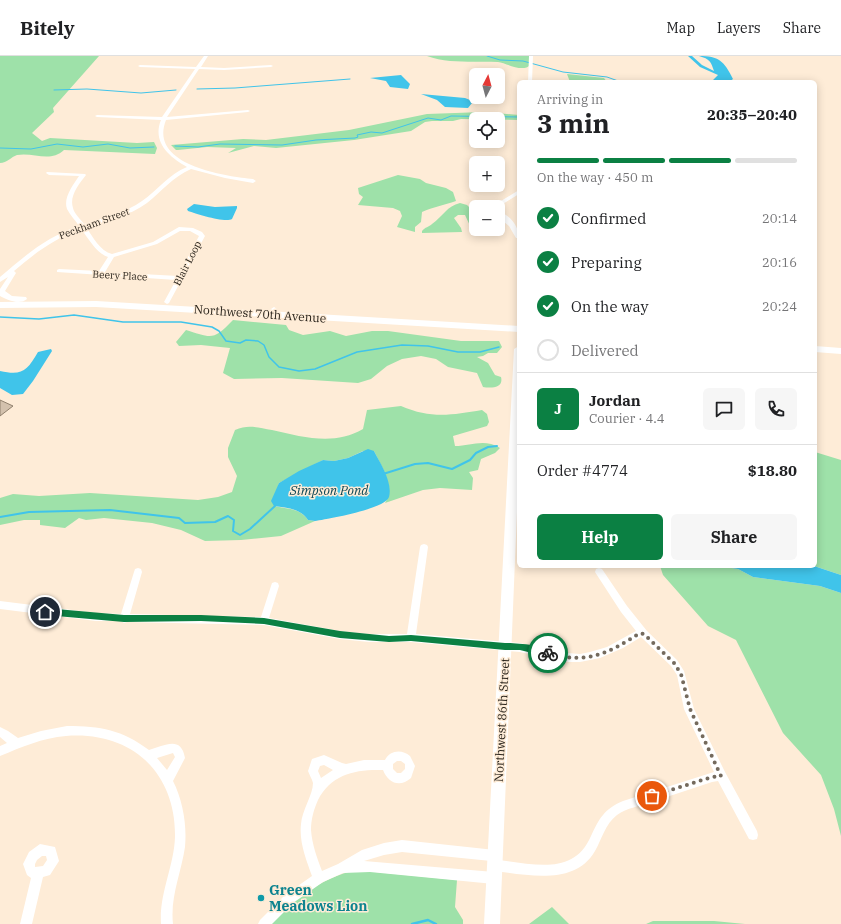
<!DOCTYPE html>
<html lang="en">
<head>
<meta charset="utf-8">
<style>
	:root { --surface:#fff; --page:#f6f6f6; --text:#202124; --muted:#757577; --line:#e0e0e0; --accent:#0b8043 }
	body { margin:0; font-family:"IBM Plex Serif",serif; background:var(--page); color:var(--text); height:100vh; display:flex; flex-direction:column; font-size:15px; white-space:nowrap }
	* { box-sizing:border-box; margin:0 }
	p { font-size:13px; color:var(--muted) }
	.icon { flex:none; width:22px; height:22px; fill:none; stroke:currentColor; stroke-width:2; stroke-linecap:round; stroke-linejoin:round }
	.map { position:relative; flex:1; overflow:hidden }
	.drawer { position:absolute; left:517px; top:24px; width:300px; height:488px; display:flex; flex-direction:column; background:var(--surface); border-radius:6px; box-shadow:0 2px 10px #0003 }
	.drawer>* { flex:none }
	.needle { width:26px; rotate:6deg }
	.fabs { position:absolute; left:469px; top:12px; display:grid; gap:8px }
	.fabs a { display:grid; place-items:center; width:36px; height:36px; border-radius:6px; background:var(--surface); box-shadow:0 2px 10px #0003; font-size:20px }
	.pin { position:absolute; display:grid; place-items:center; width:34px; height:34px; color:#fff; margin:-17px; border:2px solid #fff; border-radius:50%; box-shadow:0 1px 4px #0007 }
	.courier { position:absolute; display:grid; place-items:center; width:40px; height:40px; margin:-20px; border:3px solid #0b8043; border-radius:50%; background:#fff; color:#222; box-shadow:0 1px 5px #0007 }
	.summary em { font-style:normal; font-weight:700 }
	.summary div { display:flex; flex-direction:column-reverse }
	.summary { display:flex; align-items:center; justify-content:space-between; height:68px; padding:0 20px }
	h1 { font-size:26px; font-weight:700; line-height:30px }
	.bar { display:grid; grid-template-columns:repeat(4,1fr); gap:6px 4px; align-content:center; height:48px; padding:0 20px }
	.bar i { height:5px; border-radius:3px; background:var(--line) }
	.bar .selected { background:var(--accent) }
	.bar p { grid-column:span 4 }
	.line { display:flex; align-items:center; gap:10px; padding:0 20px; border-top:1px solid var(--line) }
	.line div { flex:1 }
	.round { display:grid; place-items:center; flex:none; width:42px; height:42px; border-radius:6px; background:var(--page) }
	ol { padding:0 20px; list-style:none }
	li { display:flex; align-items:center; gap:12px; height:44px }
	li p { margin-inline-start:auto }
	li .icon { padding:4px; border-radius:50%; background:var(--accent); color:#fff; stroke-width:4 }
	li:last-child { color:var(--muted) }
	li i { width:22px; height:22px; border:2px solid var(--line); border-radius:50% }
	.primary-button { display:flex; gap:8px; margin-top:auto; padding:8px 20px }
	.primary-button a { flex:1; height:46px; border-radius:6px; background:var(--accent); color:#fff; font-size:16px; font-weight:700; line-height:46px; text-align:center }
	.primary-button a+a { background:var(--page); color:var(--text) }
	header { display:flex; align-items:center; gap:24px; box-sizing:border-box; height:56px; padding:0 20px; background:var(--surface); border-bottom:1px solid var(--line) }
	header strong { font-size:19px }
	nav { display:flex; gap:22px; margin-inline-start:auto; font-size:14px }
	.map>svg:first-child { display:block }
	.green { fill:#9ee1a9 }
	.water { fill:#40c4ea }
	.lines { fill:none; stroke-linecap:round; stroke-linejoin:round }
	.stream-far3 { stroke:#40c4ea; stroke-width:1 }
	.stream-far2 { stroke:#40c4ea; stroke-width:1.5 }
	.stream-far1 { stroke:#40c4ea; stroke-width:2 }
	.stream { stroke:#40c4ea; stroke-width:2.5 }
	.building { fill:#d3c1ad; stroke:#90806d }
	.street { fill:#fff; fill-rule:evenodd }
	.secondary { fill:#fff; fill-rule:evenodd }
	.route { fill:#0b8043 }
	.done { stroke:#746a5d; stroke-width:4; stroke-dasharray:0 7.2 }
	.culture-dot { fill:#0f9aa8; stroke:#feecd7; stroke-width:1.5 }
	.labels { text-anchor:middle; stroke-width:3; stroke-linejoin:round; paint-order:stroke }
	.far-street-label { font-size:10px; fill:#2a241c; stroke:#feecd7 }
	.street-label { font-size:12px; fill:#2a241c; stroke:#feecd7 }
	.water-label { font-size:13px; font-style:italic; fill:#0d4655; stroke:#feecd7 }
	.near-culture-label { font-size:14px; font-weight:bold; fill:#0d838f; stroke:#feecd7; text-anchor:start }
</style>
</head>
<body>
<header>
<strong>Bitely</strong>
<nav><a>Map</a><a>Layers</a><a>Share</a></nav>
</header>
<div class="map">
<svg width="841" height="868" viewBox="0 0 841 868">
	<rect width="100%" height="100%" fill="#feecd7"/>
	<path class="green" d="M0 0H99L53 52 54 56 32 77 42 85 50 82 137 87 154 86 157 92 155 98 64 94C50 107 34 96 17 99 11 101 7 107 0 107Z
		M427 0H529L530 9C523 17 506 7 498 6 475 5 449 8 427 0Z
		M567 18 604 22 607 26H594L593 24 570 26Z
		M483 56 519 59V64L461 63 453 65H432L425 66 411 75 354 84 276 92 254 90 228 97 236 92 207 91 178 94H176L171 89 243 83 266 84 349 74 427 58Z
		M398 119 420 123 426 127 446 132 453 136 456 145C444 149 433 151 422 156L421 166 415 171V176L397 171 402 160 400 155 393 152 358 149 363 141 359 138 358 132Z
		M460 147 467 149 473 155 476 154V173L472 174 465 159H458L454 162 461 172 462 176 422 177V175C425 171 429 171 432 168 443 160 447 150 460 147Z
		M233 264 286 269 289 274 303 279 330 275 346 280 372 275H388L461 285H499L502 291 497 297H488L483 300 477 301 488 307 495 319 501 321C504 333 490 332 483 331L477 317 448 311 436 303 421 300 402 303 387 310 371 323 358 327 282 322 234 323 223 317 230 292 201 289 179 290 176 286 186 274C212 282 213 285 233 264Z
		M401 350C431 363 452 359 482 354L487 358 489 366 487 370 453 380 455 390C471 390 484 382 500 392L495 397 481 403 478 414 469 416 473 422 472 434 440 432 423 434 385 447C396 431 381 410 374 395H363L348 402 334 405 323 404 279 427 274 450C287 453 300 452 308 464L315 465 281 480 241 484 205 485 181 474 152 467 104 462 86 464 79 462 65 472 40 469V464H24L0 469V442L13 438 39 440 90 437 198 444 218 441 232 436 237 420 228 401V392L235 374C249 368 258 372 272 374 303 381 334 390 363 373L367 354Z
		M815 396 841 404V519L814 510Z
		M660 510H719L738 513 753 521 820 530 841 537V780L834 753 821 719 783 677 736 584 708 570 663 519Z
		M355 814 457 824 455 851 463 864V868H268C292 844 322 822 355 814Z
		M552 851 569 868H529Z
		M653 865H714L745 868H646Z"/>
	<path class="water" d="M688 0H692L702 9 714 15C711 6 710 3 699 0 719 0 724 5 733 23L729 26H711L718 19 700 11Z
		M401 19 410 28 408 33 390 31 386 25 370 22Z
		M421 38 465 42 470 44 472 47 468 52 445 51 437 44Z
		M194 148 215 151 237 150V152L232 163C225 167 197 158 188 155L187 153Z
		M51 293 52 295 33 325 23 338 12 339 0 332V315C22 320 27 315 38 296Z
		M368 393 374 395C380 407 393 426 389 441 385 453 328 463 315 465L308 464C300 452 287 452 274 450L271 445 279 427 299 415 323 404 334 405 348 402Z
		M719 510H814L841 519V537L820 530 753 521 738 513Z"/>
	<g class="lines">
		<path class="stream-far3" d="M487 0 500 4 523 5 563 16 607 21 621 26
			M197 33 235 32 350 23
			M54 34 87 33 141 37 176 34
			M175 90 198 91 220 88 282 89 316 84 355 82 358 81 357 79 371 76 382 77 428 62 441 64 451 60 519 61
			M0 92 31 93 57 88 83 91 108 88 130 92 154 91"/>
		<path class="stream-far2" d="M0 261 39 263 74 259 123 266H181L212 271 219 275 226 285 240 287 246 284 258 285 264 289 269 301 279 311 299 315 315 313 357 296 402 289 428 290 458 296H480L499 291"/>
		<path class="stream-far1" d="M383 418 415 408 428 407 452 413 470 404 476 397 488 391 497 390
			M0 461 29 456 110 454 179 462 185 467 215 466 228 460 234 464 233 475 240 479 250 473 275 450"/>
		<path class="stream" d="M412 868 428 864 436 868"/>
	</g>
	<path class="building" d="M0 344 13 350 0 360Z"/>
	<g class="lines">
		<path class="street" d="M204 0H208L201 11 224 12 271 9 273 10 271 11 224 14 199 13 167 61 248 54 250 55 248 56 166 64C148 109 224 120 253 123L256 125 253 127 225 122 191 113C173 121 162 135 147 147 129 160 107 165 86 171 93 181 100 195 112 198L153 186 179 171 193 172 202 176 205 180 169 247 167 248 164 246 176 224 57 216V214L59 213 99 215 108 201C96 197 89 183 81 173 55 182 35 197 14 215L16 217 5 235 4 236H0V233L8 221 0 226V221C26 199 46 181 79 170 76 165 70 159 67 153 63 142 73 129 79 120L49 119 46 117 47 116 85 118 86 119C79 128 69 140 73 152 74 157 80 163 84 168 104 162 125 157 142 145 158 134 169 118 187 111 169 101 152 86 161 64L97 61 95 60 97 59 162 61 195 13 140 11 138 10 140 9 196 11ZM180 175H190L199 180 178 220 105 216 114 201 157 188Z
			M529 0H533L532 26H528Z
			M519 134V138L498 151H491Z
			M274 251 277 253 274 260H270L269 259 271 253Z
			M424 488 427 489 428 491 416 578 520 587 556 596 580 598 590 596 607 591 636 575 621 556 595 516 596 513 599 512 602 513 627 550 647 575 677 604 684 615 694 653 725 716 757 775 758 779 757 783 753 784 749 783 718 725 712 726C692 733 672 739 651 746 640 750 627 752 617 759 605 768 602 783 595 795 575 830 528 819 495 815L491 813 489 809 491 805 402 796 384 799 364 805 494 816 498 818 500 822 498 826 494 828 370 816 343 817 323 826 293 847 272 868H258L260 864 285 839 312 820C306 803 299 786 301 768 302 754 313 739 313 727 312 723 309 718 308 715L312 703 324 699 342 707 346 708 364 704H385C390 694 402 693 410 700L415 710 411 722C400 732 388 727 383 714 356 713 331 718 318 744 314 753 311 763 311 774 312 788 317 802 322 815L338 808 362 794 384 787 402 784 495 794 499 796 501 800 499 804C534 808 574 820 591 780 599 763 604 753 623 745L714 716 684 653 677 619 671 610 641 581 623 592 600 602 580 606H568L520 596 411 586H369L340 583 264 569 127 566 124 567 121 565H96L0 553V545L96 557 121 558 134 516 135 513 138 512 141 513 142 516 130 558 261 561 271 530 272 527 275 526 278 527 279 530 269 562 340 575 369 578H407L420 491 421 489ZM397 705H401L405 708V713L401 717H397L393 713V708ZM324 709 333 714 321 722 318 715 320 710Z
			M67 670C101 670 122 674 149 694 164 690 181 679 185 702L173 725C183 745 187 769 185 791 181 818 170 841 173 868H161C159 837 174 811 175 781 176 716 131 675 66 680 42 682 22 691 0 700V690L7 687 0 681V671L8 675 18 682 41 675ZM173 697 175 701 167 714 157 702Z
			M40 788 55 791 59 805 50 819 43 821 32 868H20L31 822 27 819 23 808 29 796ZM42 800H46L47 804 43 810 35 811V808L37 804Z"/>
		<path class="secondary" d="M483 147H489L494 151H484L482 149Z
			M498 155C510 159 519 170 519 182H516L509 170 498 161Z
			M0 235H5L12 240 26 241 27 243C20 249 7 244 0 240Z
			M96 245 519 270V276L96 251 0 252V246Z
			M519 290V407L500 868H484L514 293Z
			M815 290 841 292V298L815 296Z"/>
	</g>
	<path class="route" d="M45 552 124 559H201L264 562 340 575 389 580 411 579 505 587C515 587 547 589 552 597L548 601 520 594H505L411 585 389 586 340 582 264 568 201 565 124 566 45 559 42 556Z"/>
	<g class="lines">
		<path class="done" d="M548 597C586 609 609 597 640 577L644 578 674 607 681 618 690 653 721 720 712 721 652 740"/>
	</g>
	<circle class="culture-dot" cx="261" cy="842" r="4"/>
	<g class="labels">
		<g class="far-street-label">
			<text transform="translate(94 167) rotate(-20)" y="4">Peckham Street</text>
			<text transform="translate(187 207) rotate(-63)" y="4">Blair Loop</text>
			<text transform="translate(120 219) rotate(3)" y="4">Beery Place</text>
		</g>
		<g class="street-label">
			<text transform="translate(260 258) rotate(4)" y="4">Northwest 70th Avenue</text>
			<text transform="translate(502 664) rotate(-87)" y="4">Northwest 86th Street</text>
		</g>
		<g class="water-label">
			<text x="329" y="439">Simpson Pond</text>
		</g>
		<g class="near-culture-label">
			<text x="269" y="839">Green<tspan x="269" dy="16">Meadows Lion</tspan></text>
		</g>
	</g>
</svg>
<div class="fabs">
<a><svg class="needle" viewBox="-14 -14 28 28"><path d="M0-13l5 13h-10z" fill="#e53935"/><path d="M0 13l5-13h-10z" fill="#757577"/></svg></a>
<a><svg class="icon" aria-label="locate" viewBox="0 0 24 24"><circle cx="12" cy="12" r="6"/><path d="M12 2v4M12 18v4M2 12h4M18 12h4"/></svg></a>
<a>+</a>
<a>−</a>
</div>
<div class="pin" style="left:652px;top:740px;background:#ea580c"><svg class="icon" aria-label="bag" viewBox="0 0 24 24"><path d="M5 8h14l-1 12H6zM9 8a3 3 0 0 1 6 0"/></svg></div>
<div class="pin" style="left:45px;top:556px;background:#1f2937"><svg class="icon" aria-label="home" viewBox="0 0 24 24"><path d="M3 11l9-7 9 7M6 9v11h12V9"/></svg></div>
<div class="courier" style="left:548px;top:597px"><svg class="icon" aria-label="bike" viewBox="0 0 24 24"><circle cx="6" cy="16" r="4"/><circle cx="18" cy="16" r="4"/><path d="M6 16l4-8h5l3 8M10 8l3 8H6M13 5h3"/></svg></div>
<section class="drawer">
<div class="summary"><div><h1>3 min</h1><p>Arriving in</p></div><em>20:35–20:40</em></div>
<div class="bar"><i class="selected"></i><i class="selected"></i><i class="selected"></i><i></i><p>On the way · 450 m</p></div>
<ol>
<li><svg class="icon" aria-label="check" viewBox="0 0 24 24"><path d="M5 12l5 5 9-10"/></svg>Confirmed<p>20:14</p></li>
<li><svg class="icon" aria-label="check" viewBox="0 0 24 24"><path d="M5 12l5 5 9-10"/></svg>Preparing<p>20:16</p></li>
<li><svg class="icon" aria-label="check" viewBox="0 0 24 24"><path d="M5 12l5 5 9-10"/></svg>On the way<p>20:24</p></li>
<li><i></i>Delivered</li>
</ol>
<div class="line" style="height:72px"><b class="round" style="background:var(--accent);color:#fff">J</b><div><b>Jordan</b><p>Courier · 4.4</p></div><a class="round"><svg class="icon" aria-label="chat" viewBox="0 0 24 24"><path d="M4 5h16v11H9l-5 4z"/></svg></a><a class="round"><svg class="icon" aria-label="phone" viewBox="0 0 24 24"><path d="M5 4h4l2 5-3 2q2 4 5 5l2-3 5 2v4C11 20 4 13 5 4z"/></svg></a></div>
<div class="line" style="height:52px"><div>Order #4774</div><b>$18.80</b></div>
<div class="primary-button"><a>Help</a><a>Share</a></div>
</section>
</div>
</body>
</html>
